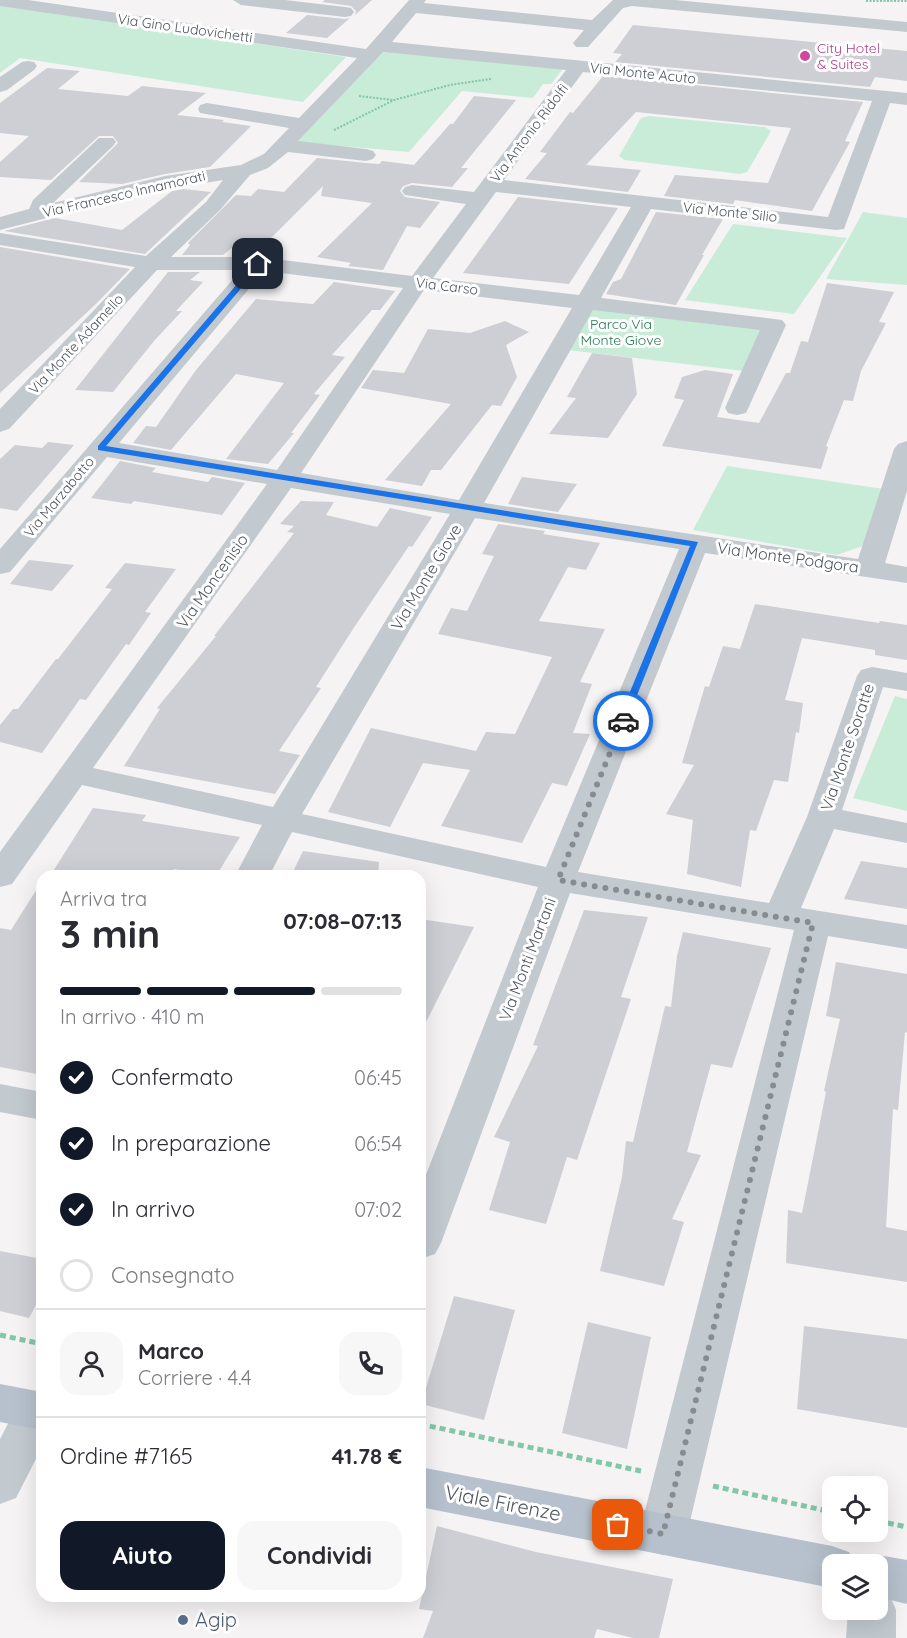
<!DOCTYPE html>
<html lang="it">
<head>
<meta charset="utf-8">
<style>
	:root { --surface:#fff; --page:#f7f7f7; --text:#2b2b33; --muted:#7c7c81; --line:#e1e1e2; --accent:#111827 }
	body { margin:0; font-family:Quicksand,sans-serif; background:var(--page); color:var(--text); height:100vh; display:flex; flex-direction:column; font-size:22px; white-space:nowrap }
	* { box-sizing:border-box; margin:0 }
	p { font-size:20px; color:var(--muted) }
	.icon { flex:none; width:33px; height:33px; fill:none; stroke:currentColor; stroke-width:2; stroke-linecap:round; stroke-linejoin:round }
	.map { position:relative; flex:1; overflow:hidden }
	.details { position:absolute; left:36px; top:870px; width:390px; height:732px; display:flex; flex-direction:column; background:var(--surface); border-radius:18px; box-shadow:0 6px 24px #0002 }
	.details>* { flex:none }
	.tools { position:absolute; left:822px; top:1476px; display:grid; gap:12px }
	.tools a { display:grid; place-items:center; width:66px; height:66px; border-radius:12px; background:var(--surface); box-shadow:0 6px 24px #0002; font-size:30px }
	.pin { position:absolute; display:grid; place-items:center; width:51px; height:51px; color:#fff; margin:-26px; border-radius:12px; box-shadow:0 3px 9px #0006 }
	.courier { position:absolute; display:grid; place-items:center; width:60px; height:60px; margin:-30px; border:4px solid #1a73e8; border-radius:50%; background:#fff; color:#222; box-shadow:0 2px 8px #0007 }
	.summary em { font-style:normal; font-weight:700 }
	.summary div { display:flex; flex-direction:column-reverse }
	.summary { display:flex; align-items:center; justify-content:space-between; height:102px; padding:0 24px }
	h1 { font-size:39px; font-weight:700; line-height:45px }
	.bar { display:grid; grid-template-columns:repeat(4,1fr); gap:9px 6px; align-content:center; height:72px; padding:0 24px }
	.bar i { height:8px; border-radius:4px; background:var(--line) }
	.bar .active { background:var(--accent) }
	.bar p { grid-column:span 4 }
	.line { display:flex; align-items:center; gap:15px; padding:0 24px; border-top:2px solid var(--line) }
	.line div { flex:1 }
	.round { display:grid; place-items:center; flex:none; width:63px; height:63px; border-radius:18px; background:var(--page) }
	ol { padding:0 24px; list-style:none }
	li { display:flex; align-items:center; gap:18px; height:66px }
	li p { margin-inline-start:auto }
	li .icon { padding:6px; border-radius:50%; background:var(--accent); color:#fff; stroke-width:4 }
	li:last-child { color:var(--muted) }
	li i { width:33px; height:33px; border:3px solid var(--line); border-radius:50% }
	.primary-button { display:flex; gap:12px; margin-top:auto; padding:12px 24px }
	.primary-button a { flex:1; height:69px; border-radius:18px; background:var(--accent); color:#fff; font-size:24px; font-weight:700; line-height:69px; text-align:center }
	.primary-button a+a { background:var(--page); color:var(--text) }
	.map>svg:first-child { display:block }
	.green { fill:#c8ecd7 }
	.building { fill:#cdcfd4 }
	.lines { fill:none; stroke-linecap:round; stroke-linejoin:round }
	.path-far1 { stroke:#83c6a8; stroke-width:2; stroke-dasharray:2 1.5; stroke-linecap:butt }
	.path { stroke:#83c6a8; stroke-width:5; stroke-dasharray:6 4; stroke-linecap:butt }
	.minor { fill:#c2c9cf; fill-rule:evenodd }
	.major { fill:#b6c1cd; fill-rule:evenodd }
	.route { fill:#1a73e8 }
	.done { stroke:#878c92; stroke-width:6; stroke-dasharray:0 10.8 }
	.hotel-dot { fill:#d1479c; stroke:#fff; stroke-width:2 }
	.service-dot { fill:#5c6f8a; stroke:#fff; stroke-width:2 }
	.labels { text-anchor:middle; stroke-width:6; stroke-linejoin:round; paint-order:stroke }
	.far-street-label { font-size:14px; fill:#4c555e; stroke:#fff }
	.far-hotel-label { font-size:14px; fill:#b23c85; stroke:#fff; text-anchor:start }
	.far-park-label { font-size:14px; fill:#237951; stroke:#fff }
	.street-label { font-size:16px; fill:#4c555e; stroke:#fff }
	.near-street-label { font-size:20px; fill:#4c555e; stroke:#fff }
	.near-service-label { font-size:20px; fill:#4e5e75; stroke:#fff; text-anchor:start }
</style>
</head>
<body>
<div class="map">
<svg width="907" height="1638" viewBox="0 0 907 1638">
	<rect width="100%" height="100%" fill="#f5f3f3"/>
	<path class="green" d="M0 5 346 57 303 102 20 58 0 73Z
		M381 52 561 67 562 70 551 84H543L533 98 462 91 409 152 297 142Z
		M649 116 765 127 771 131 747 172 740 174 625 160 619 156 641 118Z
		M863 212 907 218V285L826 279Z
		M733 224 847 238 794 314 685 300Z
		M586 303 774 325 752 372 560 349Z
		M727 466 884 489 865 545 837 555 693 530Z
		M895 696 907 699V811L853 798Z"/>
	<path class="building" d="M325 0H372L355 15 356 11 351 6 322 2Z
		M307 15 345 19 350 18 327 38 286 33Z
		M633 25 907 51V81L875 77 870 87 615 62 622 54 613 53Z
		M47 68 80 71 58 89 128 96 142 86 206 93 177 115 224 120 222 122 251 126 210 167 165 174 122 184 79 182 118 143 113 136H99L51 180 0 177V162L29 136 0 133V103Z
		M603 76 863 102 845 141 850 142 812 211 735 200 733 204 664 196 675 175 768 183 791 128 636 112 586 165 641 170 628 192 525 179 547 153 540 152 570 112 573 113Z
		M474 96 516 100 461 168H468L452 187 412 183 403 186 400 191 405 197 440 202 420 228 407 226 383 270 348 266 351 263 317 257 372 203 321 196 323 186 266 243 240 241 223 255H182L190 245 188 243 236 195 251 196 258 189 284 192 317 158 366 163 379 164 382 161 414 165 450 124H453Z
		M183 189 211 192 145 254 4 231 55 218 122 230 172 191Z
		M518 197 618 208 569 284 463 273Z
		M656 212 723 219 702 255H704L676 305 606 294 613 282 621 279Z
		M0 247 130 269 97 303 0 393Z
		M168 272H200L190 280 203 282 176 311H182L154 341 113 392 75 390Z
		M334 282 395 291 380 310H372L332 355 345 357 314 394 320 395 291 433H294L268 464 226 459 284 383 236 374 171 450 133 443 146 426 156 427 196 370 256 299 313 304Z
		M827 283 894 292 879 322 886 323 861 371 853 401 844 400 826 446 828 447 821 469 662 446 684 400 674 398 682 377 705 370 733 374 717 417 759 423 786 373H790L801 341 808 342Z
		M505 321 529 332 506 345 517 377 501 406 492 405 441 470H431L422 486 385 480 451 404 361 388 373 370 404 373 428 329 470 333Z
		M592 353 632 358 637 394 608 438 549 434 576 398 567 397Z
		M48 442 74 445 17 511 0 508V459L15 445 42 448Z
		M120 461 156 468 152 472 208 482 212 477 245 483 222 515 134 501 131 504 91 498Z
		M522 477 577 484 558 512 508 504Z
		M301 501 334 502 326 515 377 527 390 508 432 517 412 547 409 546 355 626 316 687 321 688 279 751 300 755 275 794 124 766 160 709 157 708 216 636H214L294 533 287 532 294 526 280 524Z
		M498 524 545 531 543 534 600 543 586 570 568 567 539 621 605 629 580 682 592 684 573 733 590 734 567 786 552 783 522 843 441 826 470 770 423 763 390 827 328 812 371 728 476 751 486 732 515 734 552 657 438 634 451 608 467 611 494 556 482 554Z
		M29 560 74 565 52 591 10 584Z
		M125 563 176 569 145 612 151 613 129 645 126 644 86 700 80 699 42 753 0 742V725L13 709H18L56 659H58L112 589 105 588Z
		M755 604 879 623 880 621 907 625V660L875 655V650L802 638 785 700 803 703 799 733 796 732 788 782 774 780 756 831 750 830 741 887 687 874 693 820 666 814 694 765 682 763 705 686 709 687 723 646 740 649Z
		M93 808 146 815 142 821 240 837 216 876 174 869 173 876H50Z
		M303 851 379 862 378 876H291Z
		M861 861 907 868V909L844 899Z
		M42 881V1075L0 1067V928L11 930Z
		M584 910 648 917 621 997 631 999 577 1160 567 1157 546 1224 489 1210 510 1142 494 1137 538 1046 533 1045Z
		M420 919 474 927 420 1034Z
		M683 932 771 948 732 1068 711 1064 687 1152 701 1155 672 1219 684 1222 664 1286 600 1271 622 1177 626 1141 633 1142 665 1006 671 1007 677 956Z
		M836 962 907 974V1033L905 1032 898 1110 893 1109 886 1227 907 1231V1282L786 1263 788 1210 802 1213 826 1092 824 1091 840 1019 826 1016Z
		M0 1251 42 1259V1294L29 1318 0 1311Z
		M454 1296 515 1310 484 1420 421 1404Z
		M588 1322 651 1337 627 1449 562 1433Z
		M804 1326 907 1339V1428L797 1409Z
		M437 1526 536 1552 673 1579 659 1638H633L597 1629 594 1638H423L433 1611 419 1609Z"/>
	<g class="lines">
		<path class="path-far1" d="M866 1H907
			M359 96 393 100
			M334 130 394 100 450 85 491 79"/>
		<path class="path" d="M0 1335 42 1344
			M420 1424 641 1471
			M713 1486 832 1512
			M878 1521 907 1527"/>
		<path class="minor" d="M0 0H28L366 49 409 0H426L424 3 592 20 613 0H675L907 22V32L632 6 623 8 588 47H576L573 43 584 30 416 13 392 42 907 93V105L890 103 844 229 836 230 651 209 601 298 782 320 786 325 746 413 737 415 728 413 725 408 760 330 593 310 484 503 858 559 894 449 898 444 907 441V491L885 563 907 567V583L705 553 578 872 769 903 807 817 857 676 861 670 872 667 907 673V691L883 687 842 810 907 823V843L834 829 801 908 907 925V949L828 936 687 1534 680 1549 663 1555 646 1549 639 1534 794 930 570 893 441 1243 435 1254 420 1259V1190L538 887 292 832 269 876H235L262 825 82 785 12 884 0 887V852L267 484 107 457 10 572 0 574V549L241 270H157L9 429 0 432V409L135 267 0 245V233L146 256 206 202 223 180 144 193 0 230V217L29 209 33 200 99 138H113L116 142 113 146 53 203 165 176 241 165 264 154 289 128 200 113 198 109 200 105 207 103 299 118 357 58 0 6ZM383 52 566 70 474 192 412 185 405 187 402 191 405 195 466 204 412 276 258 257H171L220 210 250 175 268 168 288 152 366 161 373 159 376 155 373 151 366 149 298 141ZM583 72 872 101 828 217 504 180ZM496 192 631 207 579 295 433 278ZM264 271 403 288 277 470 119 443ZM424 290 572 308 459 500 301 473ZM291 488 450 514 273 807 93 768ZM475 518 679 549 546 867 302 814Z
			M233 0H285L345 7 351 8 354 12 351 16 345 17 241 5Z
			M28 61 34 62 37 66 34 70 7 90 0 92V77L22 62Z
			M0 1084 42 1092V1120L0 1112Z
			M38 1391 42 1393V1447L16 1498 0 1504V1439L22 1397Z
			M878 1590 889 1594 896 1610V1638H846L848 1610H878Z"/>
		<path class="major" d="M0 1384 42 1392V1430L0 1422Z
			M420 1467 832 1546 849 1552 855 1564H832V1588L420 1507Z
			M878 1555 907 1560V1604L878 1597V1564H859L861 1561Z"/>
	</g>
	<path class="route" d="M256 262 262 264 106 446 698 542 626 723 618 721 690 546 98 450V446Z"/>
	<g class="lines">
		<path class="done" d="M618 1525 663 1534 813 923 558 880 623 721"/>
	</g>
	<circle class="hotel-dot" cx="805" cy="56" r="6"/>
	<circle class="service-dot" cx="183" cy="1620" r="6"/>
	<g class="labels">
		<g class="far-street-label">
			<text transform="translate(185 28) rotate(8)" y="5">Via Gino Ludovichetti</text>
			<text transform="translate(643 73) rotate(6)" y="5">Via Monte Acuto</text>
			<text transform="translate(529 133) rotate(-53)" y="5">Via Antonio Ridolfi</text>
			<text transform="translate(124 194) rotate(-13)" y="5">Via Francesco Innamorati</text>
			<text transform="translate(730 212) rotate(6)" y="5">Via Monte Silio</text>
			<text transform="translate(447 286) rotate(7)" y="5">Via Carso</text>
			<text transform="translate(76 344) rotate(-47)" y="5">Via Monte Adamello</text>
			<text transform="translate(59 497) rotate(-50)" y="5">Via Marzabotto</text>
		</g>
		<g class="far-hotel-label">
			<text x="817" y="53">City Hotel<tspan x="817" dy="16">&amp; Suites</tspan></text>
		</g>
		<g class="far-park-label">
			<text x="621" y="329">Parco Via<tspan x="621" dy="16">Monte Giove</tspan></text>
		</g>
		<g class="street-label">
			<text transform="translate(788 557) rotate(8)" y="6">Via Monte Podgora</text>
			<text transform="translate(426 577) rotate(-59)" y="6">Via Monte Giove</text>
			<text transform="translate(212 581) rotate(-55)" y="6">Via Moncenisio</text>
			<text transform="translate(847 747) rotate(-71)" y="6">Via Monte Soratte</text>
			<text transform="translate(527 959) rotate(-69)" y="6">Via Monti Martani</text>
		</g>
		<g class="near-street-label">
			<text transform="translate(503 1503) rotate(11)" y="7">Viale Firenze</text>
		</g>
		<g class="near-service-label">
			<text x="195" y="1627">Agip</text>
		</g>
	</g>
</svg>
<div class="tools">
<a><svg class="icon" aria-label="locate" viewBox="0 0 24 24"><circle cx="12" cy="12" r="6"/><path d="M12 2v4M12 18v4M2 12h4M18 12h4"/></svg></a>
<a><svg class="icon" aria-label="layers" viewBox="0 0 24 24"><path d="M12 4l9 5-9 5-9-5zM3 14l9 5 9-5"/></svg></a>
</div>
<div class="pin" style="left:618px;top:1525px;background:#ea580c"><svg class="icon" aria-label="bag" viewBox="0 0 24 24"><path d="M5 8h14l-1 12H6zM9 8a3 3 0 0 1 6 0"/></svg></div>
<div class="pin" style="left:258px;top:264px;background:#1f2937"><svg class="icon" aria-label="home" viewBox="0 0 24 24"><path d="M3 11l9-7 9 7M6 9v11h12V9"/></svg></div>
<div class="courier" style="left:623px;top:721px"><svg class="icon" aria-label="car" viewBox="0 0 24 24"><path d="M5 17H2v-5l4-1 3-4h7l3 4 3 1v5h-3M9 17h6M6 11h13"/><circle cx="7" cy="17" r="2"/><circle cx="17" cy="17" r="2"/></svg></div>
<section class="details">
<div class="summary"><div><h1>3 min</h1><p>Arriva tra</p></div><em>07:08–07:13</em></div>
<div class="bar"><i class="active"></i><i class="active"></i><i class="active"></i><i></i><p>In arrivo · 410 m</p></div>
<ol>
<li><svg class="icon" aria-label="check" viewBox="0 0 24 24"><path d="M5 12l5 5 9-10"/></svg>Confermato<p>06:45</p></li>
<li><svg class="icon" aria-label="check" viewBox="0 0 24 24"><path d="M5 12l5 5 9-10"/></svg>In preparazione<p>06:54</p></li>
<li><svg class="icon" aria-label="check" viewBox="0 0 24 24"><path d="M5 12l5 5 9-10"/></svg>In arrivo<p>07:02</p></li>
<li><i></i>Consegnato</li>
</ol>
<div class="line" style="height:108px"><a class="round"><svg class="icon" aria-label="person" viewBox="0 0 24 24"><circle cx="12" cy="8" r="4"/><path d="M4 21q1-7 8-7t8 7"/></svg></a><div><b>Marco</b><p>Corriere · 4.4</p></div><a class="round"><svg class="icon" aria-label="phone" viewBox="0 0 24 24"><path d="M5 4h4l2 5-3 2q2 4 5 5l2-3 5 2v4C11 20 4 13 5 4z"/></svg></a></div>
<div class="line" style="height:78px"><div>Ordine #7165</div><b>41.78 €</b></div>
<div class="primary-button"><a>Aiuto</a><a>Condividi</a></div>
</section>
</div>
</body>
</html>
